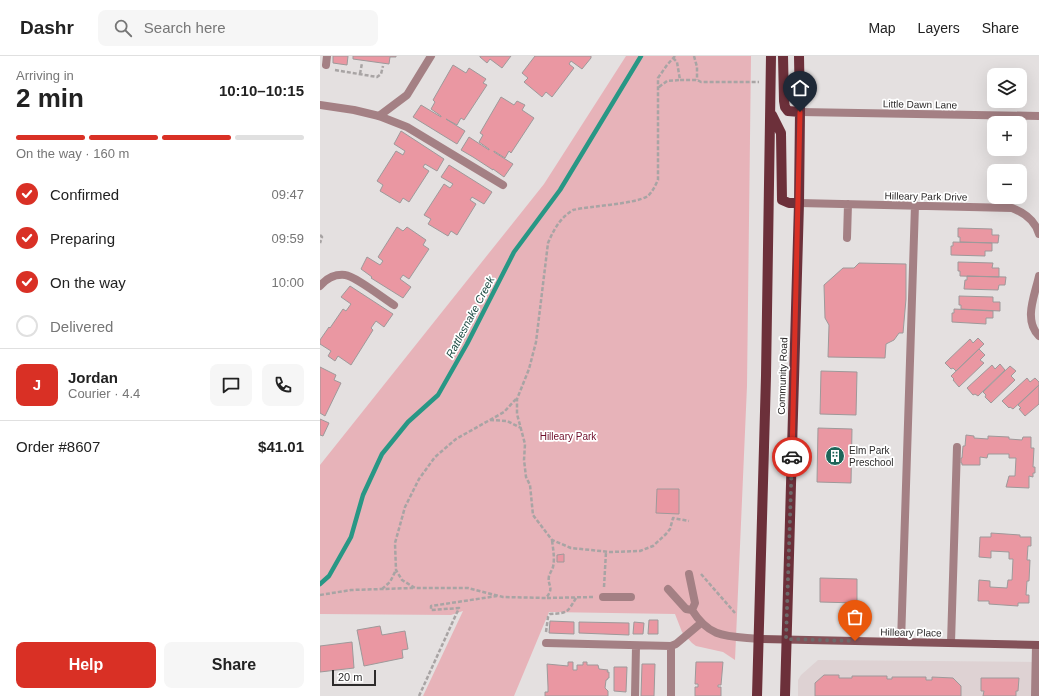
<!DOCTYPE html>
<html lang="en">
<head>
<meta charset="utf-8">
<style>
	:root { --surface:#fff; --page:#f6f6f6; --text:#222; --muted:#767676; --line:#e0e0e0; --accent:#d93025 }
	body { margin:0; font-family:Arial,sans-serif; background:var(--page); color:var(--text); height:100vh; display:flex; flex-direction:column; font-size:15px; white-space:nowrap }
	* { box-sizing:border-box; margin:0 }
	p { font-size:13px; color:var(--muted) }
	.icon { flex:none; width:22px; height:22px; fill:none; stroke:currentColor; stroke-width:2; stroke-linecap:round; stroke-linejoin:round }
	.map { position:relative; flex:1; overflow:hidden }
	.details { display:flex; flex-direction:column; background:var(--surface); width:320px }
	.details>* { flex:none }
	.buttons { position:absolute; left:667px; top:12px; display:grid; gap:8px }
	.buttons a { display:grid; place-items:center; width:40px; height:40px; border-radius:8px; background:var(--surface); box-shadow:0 4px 16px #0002; font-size:20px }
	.scale { position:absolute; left:12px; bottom:10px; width:44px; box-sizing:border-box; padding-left:4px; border:2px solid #2d2b2b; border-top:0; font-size:11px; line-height:14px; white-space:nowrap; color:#2d2b2b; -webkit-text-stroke:3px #fff; paint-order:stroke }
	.pin { position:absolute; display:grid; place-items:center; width:34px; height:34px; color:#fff; margin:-41px -17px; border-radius:50% 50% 50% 0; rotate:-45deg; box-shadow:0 0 4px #0007 }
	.pin .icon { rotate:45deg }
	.courier { position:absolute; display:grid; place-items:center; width:40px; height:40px; margin:-20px; border:3px solid #d93025; border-radius:50%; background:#fff; color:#222; box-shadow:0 1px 5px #0007 }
	.overview em { font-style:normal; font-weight:800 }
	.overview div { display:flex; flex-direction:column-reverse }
	.overview { display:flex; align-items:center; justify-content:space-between; height:68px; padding:0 16px }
	h1 { font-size:26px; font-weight:800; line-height:30px }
	.bar { display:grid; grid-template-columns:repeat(4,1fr); gap:6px 4px; align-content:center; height:48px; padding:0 16px }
	.bar i { height:5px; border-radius:3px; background:var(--line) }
	.bar .on { background:var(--accent) }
	.bar p { grid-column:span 4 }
	.line { display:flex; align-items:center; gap:10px; padding:0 16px; border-top:1px solid var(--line) }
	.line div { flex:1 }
	.round { display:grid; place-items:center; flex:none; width:42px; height:42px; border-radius:8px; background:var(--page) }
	ol { padding:0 16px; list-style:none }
	li { display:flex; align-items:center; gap:12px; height:44px }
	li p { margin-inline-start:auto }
	li .icon { padding:4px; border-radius:50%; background:var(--accent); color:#fff; stroke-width:4 }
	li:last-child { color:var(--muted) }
	li i { width:22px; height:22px; border:2px solid var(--line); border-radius:50% }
	.cta { display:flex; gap:8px; margin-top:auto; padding:8px 16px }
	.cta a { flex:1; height:46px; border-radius:8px; background:var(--accent); color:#fff; font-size:16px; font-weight:800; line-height:46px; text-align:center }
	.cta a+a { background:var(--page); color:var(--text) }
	header { display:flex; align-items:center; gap:24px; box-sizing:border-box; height:56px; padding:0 20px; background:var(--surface); border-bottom:1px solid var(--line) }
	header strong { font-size:19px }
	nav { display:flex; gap:22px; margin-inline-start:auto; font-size:14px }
	.search { width:280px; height:36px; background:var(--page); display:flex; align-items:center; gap:10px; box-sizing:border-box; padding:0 14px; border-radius:8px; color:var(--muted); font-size:15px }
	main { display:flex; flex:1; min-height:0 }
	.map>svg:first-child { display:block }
	.built { fill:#ded2d3 }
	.green { fill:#e7b3b9 }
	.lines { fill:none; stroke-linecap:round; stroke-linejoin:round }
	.stream { stroke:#289785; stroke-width:4.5 }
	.building { fill:#ea97a2; stroke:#9e999a }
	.path { stroke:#a8a4a4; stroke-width:2.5; stroke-dasharray:4 2; stroke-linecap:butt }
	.lane { stroke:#a48084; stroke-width:8 }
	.street { stroke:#a48084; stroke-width:8 }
	.secondary { stroke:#845259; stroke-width:8 }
	.primary { stroke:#6c303a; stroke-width:10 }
	.done { stroke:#6d6a6a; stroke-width:4; stroke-dasharray:0 7.2 }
	.route { stroke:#d93025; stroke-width:5 }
	.labels { text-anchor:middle; stroke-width:3.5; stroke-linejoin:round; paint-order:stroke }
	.street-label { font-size:10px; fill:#2d2b2b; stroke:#fff }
	.park-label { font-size:10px; fill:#6f0d2a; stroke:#fff }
	.poi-label { font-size:10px; fill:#2d2b2b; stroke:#fff; text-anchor:start }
	.water-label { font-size:11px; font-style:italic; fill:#204d45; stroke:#fff }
</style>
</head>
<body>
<header>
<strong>Dashr</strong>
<div class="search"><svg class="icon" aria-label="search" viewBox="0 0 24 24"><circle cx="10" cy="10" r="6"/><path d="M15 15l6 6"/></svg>Search here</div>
<nav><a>Map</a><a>Layers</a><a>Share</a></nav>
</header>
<main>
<section class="details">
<div class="overview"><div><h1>2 min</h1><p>Arriving in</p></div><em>10:10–10:15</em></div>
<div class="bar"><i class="on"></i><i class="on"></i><i class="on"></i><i></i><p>On the way · 160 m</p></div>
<ol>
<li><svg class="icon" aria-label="check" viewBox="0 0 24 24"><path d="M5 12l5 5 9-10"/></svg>Confirmed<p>09:47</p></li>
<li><svg class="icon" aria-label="check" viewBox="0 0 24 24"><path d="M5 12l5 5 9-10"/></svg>Preparing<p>09:59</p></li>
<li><svg class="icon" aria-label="check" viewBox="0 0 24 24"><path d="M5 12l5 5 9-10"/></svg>On the way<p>10:00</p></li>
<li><i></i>Delivered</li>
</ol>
<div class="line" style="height:72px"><b class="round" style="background:var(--accent);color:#fff">J</b><div><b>Jordan</b><p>Courier · 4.4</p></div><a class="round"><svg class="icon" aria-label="chat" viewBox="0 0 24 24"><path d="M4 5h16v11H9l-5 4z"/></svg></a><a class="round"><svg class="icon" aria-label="phone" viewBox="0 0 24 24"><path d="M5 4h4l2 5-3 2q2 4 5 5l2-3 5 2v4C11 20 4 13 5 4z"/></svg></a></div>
<div class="line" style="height:52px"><div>Order #8607</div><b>$41.01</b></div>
<div class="cta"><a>Help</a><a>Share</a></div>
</section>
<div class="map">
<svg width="719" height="640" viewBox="0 0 719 640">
	<rect width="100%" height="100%" fill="#e4e0e0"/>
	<path class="built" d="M498 604 719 606V640H478V624L481 619Z"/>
	<path class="green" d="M306 0H431L427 330 415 604 403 596 376 590 372 587 362 576 355 558 229 556 194 640H103L143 555 131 559 0 558V409L224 128Z"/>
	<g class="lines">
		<path class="stream" d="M0 528 9 520 31 481 43 439 62 398 88 366 118 339 147 288 194 196 240 134 321 0"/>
	</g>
	<path class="building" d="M13 0H28L27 9 13 7Z
		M33 0H76V1H70L69 8 33 3Z
		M160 0H191L182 12 170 3 167 7 160 1Z
		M215 0H271V2L262 13 251 5 249 8 254 12 232 41 226 36 222 41 204 26 208 22 202 17Z
		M133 9 146 17 149 12 166 23 163 27 167 29 144 64 141 62 137 69 126 63 145 75 137 88 93 61 101 49 121 61V60L111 53 115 46 113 44Z
		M181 41 194 49 197 45 205 49 202 54 214 62 191 97 189 95 185 102 174 95V96L193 108 184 121 173 113V114L153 101 141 94 149 81 169 94V93L159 86 163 79 160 77Z
		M81 75 124 103 117 115 105 108 103 111 109 115 89 146 83 142 80 147 60 135 63 129 57 125 76 95 83 99 85 95 74 88Z
		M129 109 172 136 164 148 152 141 150 144 156 148 137 179 131 175 128 180 108 168 111 163 104 159 124 128 130 132 133 128 121 121Z
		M77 171 83 175 87 171 106 184 103 189 109 193 89 223 83 219 80 223 91 231 83 242 51 222 52 221 41 213 47 201 60 209 63 205 58 201Z
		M638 172 672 173V179H679L678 187 640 186V181H638Z
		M633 186 672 187V195H665V200L631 199V190H633Z
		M638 206 673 207 672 212H679V221L640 220V215H638Z
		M539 207 586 208V243L583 277H579L574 284 566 288 565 302 508 301 509 269 505 262 504 229 523 212H534Z
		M647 220 686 221 685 229H679L678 234 644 233 645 224H647Z
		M30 230 73 258 64 271 56 265 51 272 53 274 31 309 18 300 15 305 8 300 11 295 0 288V284L9 271 10 272 23 253 26 255 31 248 21 241Z
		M639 240 673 241V246H680V255L641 253V249H639Z
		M634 253 673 255V262H666V268L632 266V257H634Z
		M658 282 664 288 636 315 633 312 631 313 625 307 650 283 653 287Z
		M659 293 665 299 660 304 664 307 639 331 633 324 634 323 631 320Z
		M680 308 685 314 658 340 655 338 653 339 647 332 672 309 675 313Z
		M690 310 696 315 691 320 695 324 671 347 665 341 666 339 663 336Z
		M0 311 16 319 14 324 21 327 5 360 0 357Z
		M501 315 537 316 536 359 500 358Z
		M707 322 710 326 715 322 719 326V329L693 353 690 351 689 352 682 345Z
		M719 329V348L705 360 699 353 701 352 698 349Z
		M0 363 9 367 3 380 0 379Z
		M498 372 532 373 531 427 497 426Z
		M646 379 654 380V382L668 383V380L689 381V383L702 384 703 381H711V392H714L713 411H715V417H713V421L709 420V432L686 431 689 420H695L696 402H689V398H668L667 402 660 401V409H642V407H641V402H642L643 390H645Z
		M337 433H359V458L336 457Z
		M671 477 700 479V481H711V490H708L707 504H710L709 525H707L706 539H709V547H698V550L669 548V545H658L659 524 670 525V531L687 532 688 524H692L693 503H689V496L671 495V502L659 501 660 481H671Z
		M244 498V506H237V499Z
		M500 522 537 523V547L500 546Z
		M329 564H338V578H328Z
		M230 565 254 566V578L229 577Z
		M259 566 309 567V579L259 577Z
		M314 566 324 567 323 578H313Z
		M60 570 62 579 85 575 88 593 82 594 83 602 44 610 37 574Z
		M32 586 34 612 0 616V590Z
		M248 606H253V614H257V609H263V606H267V609H278L279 613 288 614 287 616H289V622H288L287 624H286L285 632 288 635V640H225V636H228V631L227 608 248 610Z
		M376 606H403L401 629H398V631H401V640H375V631H378V628H375Z
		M322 608H335L334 640H321Z
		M294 611H307L306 636 294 635Z
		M504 619H519V622H532V620H567V623H572V621H606V624H612V621L633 622 641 630V640H495V627Z
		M661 622H699L698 635H696V640H663L664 635H661Z"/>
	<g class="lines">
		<path class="path" d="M355 0 347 9 338 22V124C335 130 333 135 328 140 316 148 270 150 253 154 240 162 234 173 228 187L216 286 209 313 197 343V358L205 388 204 404 206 421 210 429 213 459 232 484 251 492 290 496 320 495 333 490 346 478 350 473 353 462 369 465
			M374 0 377 11V24
			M353 2 357 6 360 24H377L381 26H439
			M15 14 57 21 61 18 63 10
			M40 18 42 7
			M339 31 347 25 360 24
			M0 179 2 181 0 187
			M196 343 184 356 136 383 115 401 99 423 85 451 75 487 76 514 82 524 95 532H148L183 541 226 542C235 531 227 530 229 520 230 517 232 514 233 511 235 502 233 493 232 484
			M170 364 187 365 201 372
			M381 518 415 557
			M284 531 286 496
			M62 533 70 526 76 514
			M0 539 31 534 93 532
			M227 542 274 541
			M226 576 228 561 230 558C248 557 247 557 256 542
			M99 640 139 552 111 554V550L177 540"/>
		<path class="lane" d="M6 9 7 0
			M0 49 34 54 59 60 87 71 183 129
			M479 147 692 152C705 157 715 164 719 178
			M527 182 528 148
			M719 220C715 239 703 264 719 280
			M0 230C6 223 15 218 25 219 35 220 63 242 74 249
			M369 518 375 547 372 554
			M348 533 366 553 372 554C390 583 408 580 439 583
			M283 541H311
			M581 586 595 149
			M226 587 351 590 356 588 381 567
			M631 587 637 391
			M315 640 316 590
			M351 640V590
			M715 640 716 589"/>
		<path class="street" d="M480 56 719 60
			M59 60 87 39 111 0"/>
		<path class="secondary" d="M439 583 719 589"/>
		<path class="primary" d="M463 0 464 45 465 51 468 55 480 56
			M452 59 461 77 462 144 469 147H479
			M437 640 446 320 451 0
			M465 640 479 147 480 56 479 0"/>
	</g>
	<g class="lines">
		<path class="done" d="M472 401 466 583 535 585"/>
		<path class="route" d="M472 401 480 56"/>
	</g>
	<defs>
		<symbol id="building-disc" viewBox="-11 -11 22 22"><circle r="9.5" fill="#1d6559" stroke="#fff"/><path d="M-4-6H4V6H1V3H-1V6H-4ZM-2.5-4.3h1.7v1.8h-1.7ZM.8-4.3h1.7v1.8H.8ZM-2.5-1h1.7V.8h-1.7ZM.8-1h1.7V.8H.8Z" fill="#fff"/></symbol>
	</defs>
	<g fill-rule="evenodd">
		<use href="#building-disc" x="504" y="389" width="22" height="22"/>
	</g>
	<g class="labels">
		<g class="street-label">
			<text transform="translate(600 48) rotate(1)" y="4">Little Dawn Lane</text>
			<text transform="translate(606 140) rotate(1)" y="4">Hilleary Park Drive</text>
			<text transform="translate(462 320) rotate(-88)" y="4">Community Road</text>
			<text transform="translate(591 576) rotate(1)" y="4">Hilleary Place</text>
		</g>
		<g class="park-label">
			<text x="248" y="384">Hilleary Park</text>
		</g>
		<g class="poi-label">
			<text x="529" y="398">Elm Park<tspan x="529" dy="12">Preschool</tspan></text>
		</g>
		<g class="water-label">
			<text transform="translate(150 261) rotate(-62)" y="4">Rattlesnake Creek</text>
		</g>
	</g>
</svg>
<div class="buttons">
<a><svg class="icon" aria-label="layers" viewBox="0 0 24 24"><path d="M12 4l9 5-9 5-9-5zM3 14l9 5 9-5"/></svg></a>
<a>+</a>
<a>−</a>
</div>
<div class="scale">20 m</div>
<div class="pin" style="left:535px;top:585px;background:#ea580c"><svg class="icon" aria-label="bag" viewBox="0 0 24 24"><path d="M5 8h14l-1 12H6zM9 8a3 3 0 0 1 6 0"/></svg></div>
<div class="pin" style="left:480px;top:56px;background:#1f2937"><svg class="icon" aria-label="home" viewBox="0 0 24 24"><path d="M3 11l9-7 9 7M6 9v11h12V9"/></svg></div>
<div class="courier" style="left:472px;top:401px"><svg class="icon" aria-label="car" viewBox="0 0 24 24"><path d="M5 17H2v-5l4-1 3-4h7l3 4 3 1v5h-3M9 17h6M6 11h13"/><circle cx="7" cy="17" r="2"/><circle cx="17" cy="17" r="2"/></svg></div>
</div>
</main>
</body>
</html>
